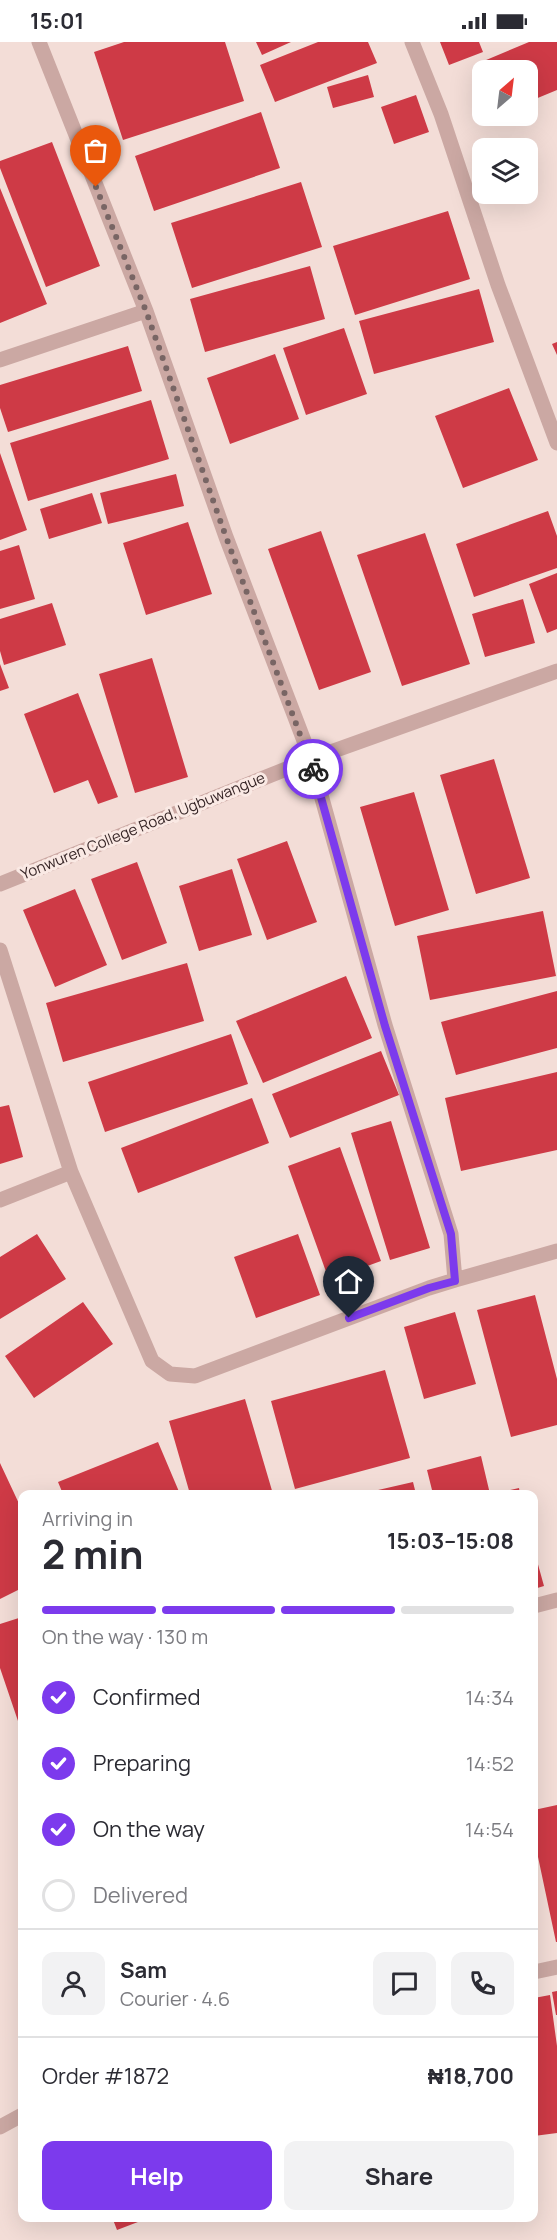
<!DOCTYPE html>
<html lang="en">
<head>
<meta charset="utf-8">
<style>
	:root { --surface:#fff; --page:#f2f2f3; --text:#2b2b33; --muted:#7c7c81; --line:#e1e1e2; --accent:#7c3aed }
	body { margin:0; font-family:Manrope,sans-serif; background:var(--page); color:var(--text); height:100vh; display:flex; flex-direction:column; font-size:22px; white-space:nowrap }
	* { box-sizing:border-box; margin:0 }
	p { font-size:20px; color:var(--muted) }
	.icon { flex:none; width:33px; height:33px; fill:none; stroke:currentColor; stroke-width:2; stroke-linecap:round; stroke-linejoin:round }
	.map { position:relative; flex:1; overflow:hidden }
	.side { position:absolute; left:18px; top:1448px; width:520px; height:732px; display:flex; flex-direction:column; background:var(--surface); border-radius:12px; box-shadow:0 6px 24px #0002 }
	.side>* { flex:none }
	.needle { width:39px; rotate:28deg }
	.buttons { position:absolute; left:472px; top:18px; display:grid; gap:12px }
	.buttons a { display:grid; place-items:center; width:66px; height:66px; border-radius:12px; background:var(--surface); box-shadow:0 6px 24px #0002; font-size:30px }
	.pin { position:absolute; display:grid; place-items:center; width:51px; height:51px; color:#fff; margin:-62px -26px; border-radius:50% 50% 50% 0; rotate:-45deg; box-shadow:0 0 6px #0007 }
	.pin .icon { rotate:45deg }
	.courier { position:absolute; display:grid; place-items:center; width:60px; height:60px; margin:-30px; border:4px solid #7c3aed; border-radius:50%; background:#fff; color:#222; box-shadow:0 2px 8px #0007 }
	.headline em { font-style:normal; font-weight:700 }
	.headline div { display:flex; flex-direction:column-reverse }
	.headline { display:flex; align-items:center; justify-content:space-between; height:102px; padding:0 24px }
	h1 { font-size:39px; font-weight:700; line-height:45px }
	.bar { display:grid; grid-template-columns:repeat(4,1fr); gap:9px 6px; align-content:center; height:72px; padding:0 24px }
	.bar i { height:8px; border-radius:4px; background:var(--line) }
	.bar .on { background:var(--accent) }
	.bar p { grid-column:span 4 }
	.line { display:flex; align-items:center; gap:15px; padding:0 24px; border-top:2px solid var(--line) }
	.line div { flex:1 }
	.round { display:grid; place-items:center; flex:none; width:63px; height:63px; border-radius:12px; background:var(--page) }
	ol { padding:0 24px; list-style:none }
	li { display:flex; align-items:center; gap:18px; height:66px }
	li p { margin-inline-start:auto }
	li .icon { padding:6px; border-radius:50%; background:var(--accent); color:#fff; stroke-width:4 }
	li:last-child { color:var(--muted) }
	li i { width:33px; height:33px; border:3px solid var(--line); border-radius:50% }
	.cta { display:flex; gap:12px; margin-top:auto; padding:12px 24px }
	.cta a { flex:1; height:69px; border-radius:12px; background:var(--accent); color:#fff; font-size:24px; font-weight:700; line-height:69px; text-align:center }
	.cta a+a { background:var(--page); color:var(--text) }
	.status { display:flex; justify-content:space-between; align-items:center; height:42px; padding:0 30px; background:var(--surface); direction:ltr }
	.status svg { height:16px; fill:currentColor }
	.map>svg:first-child { display:block }
	.building { fill:#ce3a46 }
	.lines { fill:none; stroke-linecap:round; stroke-linejoin:round }
	.minor { stroke:#cba8a3; stroke-width:15 }
	.done { stroke:#786564; stroke-width:6; stroke-dasharray:0 10.8 }
	.route { stroke:#7c3aed; stroke-width:8 }
	.labels { text-anchor:middle; stroke-width:6; stroke-linejoin:round; paint-order:stroke }
	.street-label { font-size:15px; fill:#362526; stroke:#fae9e4 }
</style>
</head>
<body>
<div class="status"><b>15:01</b><svg viewBox="0 0 49 12"><path d="M0 12V9h3v3zM5 12V6h3v6zM10 12V3h3v9zM15 12V0h3v12zM26 1h20v11H26zM47 4h2v5h-2z"/></svg></div>
<div class="map">
<svg width="557" height="2198" viewBox="0 0 557 2198">
	<rect width="100%" height="100%" fill="#f3ddd7"/>
	<path class="building" d="M124 0H225L244 59 123 98 94 10Z
		M256 0H291L262 13Z
		M318 0H368L377 21 275 60 260 23Z
		M440 0H479L483 10 449 23Z
		M529 0H557V48L528 60V28H481L479 21Z
		M368 33 374 55 333 66 327 45Z
		M416 53 429 90 394 102 381 65Z
		M261 70 280 126 154 169 135 114Z
		M52 100 100 224 46 245 0 126V119Z
		M301 140 322 205 192 246 171 181Z
		M0 146 47 262 0 281Z
		M448 169 470 237 355 273 333 204Z
		M310 224 325 277 205 310 190 257Z
		M479 247 494 300 374 332 359 279Z
		M344 286 367 352 306 373 283 306Z
		M557 300V313L552 302Z
		M128 304 142 349 8 390 0 366V343Z
		M275 312 299 377 230 402 207 336Z
		M509 346 538 418 463 446 435 374Z
		M151 358 169 417 28 459 10 401Z
		M0 411 27 488 0 498Z
		M176 432 184 464 108 482 100 451Z
		M92 451 102 481 49 497 40 467Z
		M548 469 557 494V526L474 555 456 502Z
		M188 480 212 552 146 573 123 501Z
		M321 489 371 630 319 648 268 507Z
		M425 491 470 622 402 644 357 513Z
		M19 503 35 557 0 567V509Z
		M557 531V587L547 591 529 542Z
		M523 557 535 601 485 615 472 572Z
		M52 561 66 603 4 623 0 609V577Z
		M152 616 188 735 135 751 99 632Z
		M0 622 9 646 0 649Z
		M78 651 118 755 98 762 88 738 54 751 24 672Z
		M494 717 530 836 476 852 440 733Z
		M414 750 449 868 395 884 360 765Z
		M287 799 317 880 267 898 237 817Z
		M137 820 167 901 122 918 91 837Z
		M232 827 252 893 199 909 179 844Z
		M75 847 107 923 55 945 23 868Z
		M543 869 556 934 430 958 417 894Z
		M187 921 204 979 63 1020 46 961Z
		M346 934 372 996 263 1041 236 979Z
		M557 949V1006L456 1033 441 980Z
		M231 992 248 1042 105 1090 88 1040Z
		M381 1009 399 1053 290 1096 272 1052Z
		M557 1030V1108L461 1129 445 1056Z
		M252 1056 269 1101 138 1151 121 1106Z
		M9 1063 23 1115 0 1122V1065Z
		M391 1079 430 1206 390 1218 351 1091Z
		M340 1105 381 1219 329 1238 288 1124Z
		M37 1192 66 1237 0 1277V1215Z
		M298 1192 320 1253 256 1276 234 1215Z
		M535 1253 557 1337V1383L511 1395 477 1268Z
		M83 1260 113 1302 34 1356 5 1314Z
		M455 1270 476 1342 424 1357 404 1285Z
		M385 1328 410 1416 295 1447 271 1359Z
		M245 1357 273 1452H190L169 1379Z
		M158 1400 180 1452H63L58 1440Z
		M481 1414 490 1452H433L427 1428Z
		M0 1421 22 1468V1546L0 1557Z
		M413 1440 416 1452H365V1451Z
		M519 1446 520 1452H496V1451Z
		M534 1508 544 1544 534 1547Z
		M22 1575V1678L18 1679 0 1626V1582Z
		M557 1763V1900H556L534 1796V1768Z
		M557 1949V1973H556L552 1950Z
		M550 1953 557 2004V2091L534 2094V1956Z
		M112 2175H151L117 2188Z"/>
	<g class="lines">
		<path class="minor" d="M412 0 441 72 498 243 557 401
			M0 318 146 269
			M0 842 311 717 557 629
			M0 908 71 1130 152 1319 170 1332 195 1334 429 1246 455 1238 451 1192 385 983 311 717 226 495 146 269 39 0
			M0 1158 71 1130
			M455 1238 557 1209
			M534 1564 557 1558
			M534 1930 557 1925
			M0 2085 22 2073"/>
	</g>
	<g class="lines">
		<path class="done" d="M96 145 146 269 226 495 313 727"/>
		<path class="route" d="M313 727 385 984 451 1192 455 1239 429 1246 349 1276"/>
	</g>
	<g class="labels">
		<g class="street-label">
			<text transform="translate(143 784) rotate(-22)" y="5">Yonwuren College Road, Ugbuwangue</text>
		</g>
	</g>
</svg>
<div class="buttons">
<a><svg class="needle" viewBox="-14 -14 28 28"><path d="M0-13l5 13h-10z" fill="#e53935"/><path d="M0 13l5-13h-10z" fill="#7c7c81"/></svg></a>
<a><svg class="icon" aria-label="layers" viewBox="0 0 24 24"><path d="M12 4l9 5-9 5-9-5zM3 14l9 5 9-5"/></svg></a>
</div>
<div class="pin" style="left:96px;top:145px;background:#ea580c"><svg class="icon" aria-label="bag" viewBox="0 0 24 24"><path d="M5 8h14l-1 12H6zM9 8a3 3 0 0 1 6 0"/></svg></div>
<div class="pin" style="left:349px;top:1276px;background:#1f2937"><svg class="icon" aria-label="home" viewBox="0 0 24 24"><path d="M3 11l9-7 9 7M6 9v11h12V9"/></svg></div>
<div class="courier" style="left:313px;top:727px"><svg class="icon" aria-label="bike" viewBox="0 0 24 24"><circle cx="6" cy="16" r="4"/><circle cx="18" cy="16" r="4"/><path d="M6 16l4-8h5l3 8M10 8l3 8H6M13 5h3"/></svg></div>
<section class="side">
<div class="headline"><div><h1>2 min</h1><p>Arriving in</p></div><em>15:03–15:08</em></div>
<div class="bar"><i class="on"></i><i class="on"></i><i class="on"></i><i></i><p>On the way · 130 m</p></div>
<ol>
<li><svg class="icon" aria-label="check" viewBox="0 0 24 24"><path d="M5 12l5 5 9-10"/></svg>Confirmed<p>14:34</p></li>
<li><svg class="icon" aria-label="check" viewBox="0 0 24 24"><path d="M5 12l5 5 9-10"/></svg>Preparing<p>14:52</p></li>
<li><svg class="icon" aria-label="check" viewBox="0 0 24 24"><path d="M5 12l5 5 9-10"/></svg>On the way<p>14:54</p></li>
<li><i></i>Delivered</li>
</ol>
<div class="line" style="height:108px"><a class="round"><svg class="icon" aria-label="person" viewBox="0 0 24 24"><circle cx="12" cy="8" r="4"/><path d="M4 21q1-7 8-7t8 7"/></svg></a><div><b>Sam</b><p>Courier · 4.6</p></div><a class="round"><svg class="icon" aria-label="chat" viewBox="0 0 24 24"><path d="M4 5h16v11H9l-5 4z"/></svg></a><a class="round"><svg class="icon" aria-label="phone" viewBox="0 0 24 24"><path d="M5 4h4l2 5-3 2q2 4 5 5l2-3 5 2v4C11 20 4 13 5 4z"/></svg></a></div>
<div class="line" style="height:78px"><div>Order #1872</div><b>₦18,700</b></div>
<div class="cta"><a>Help</a><a>Share</a></div>
</section>
</div>
</body>
</html>
